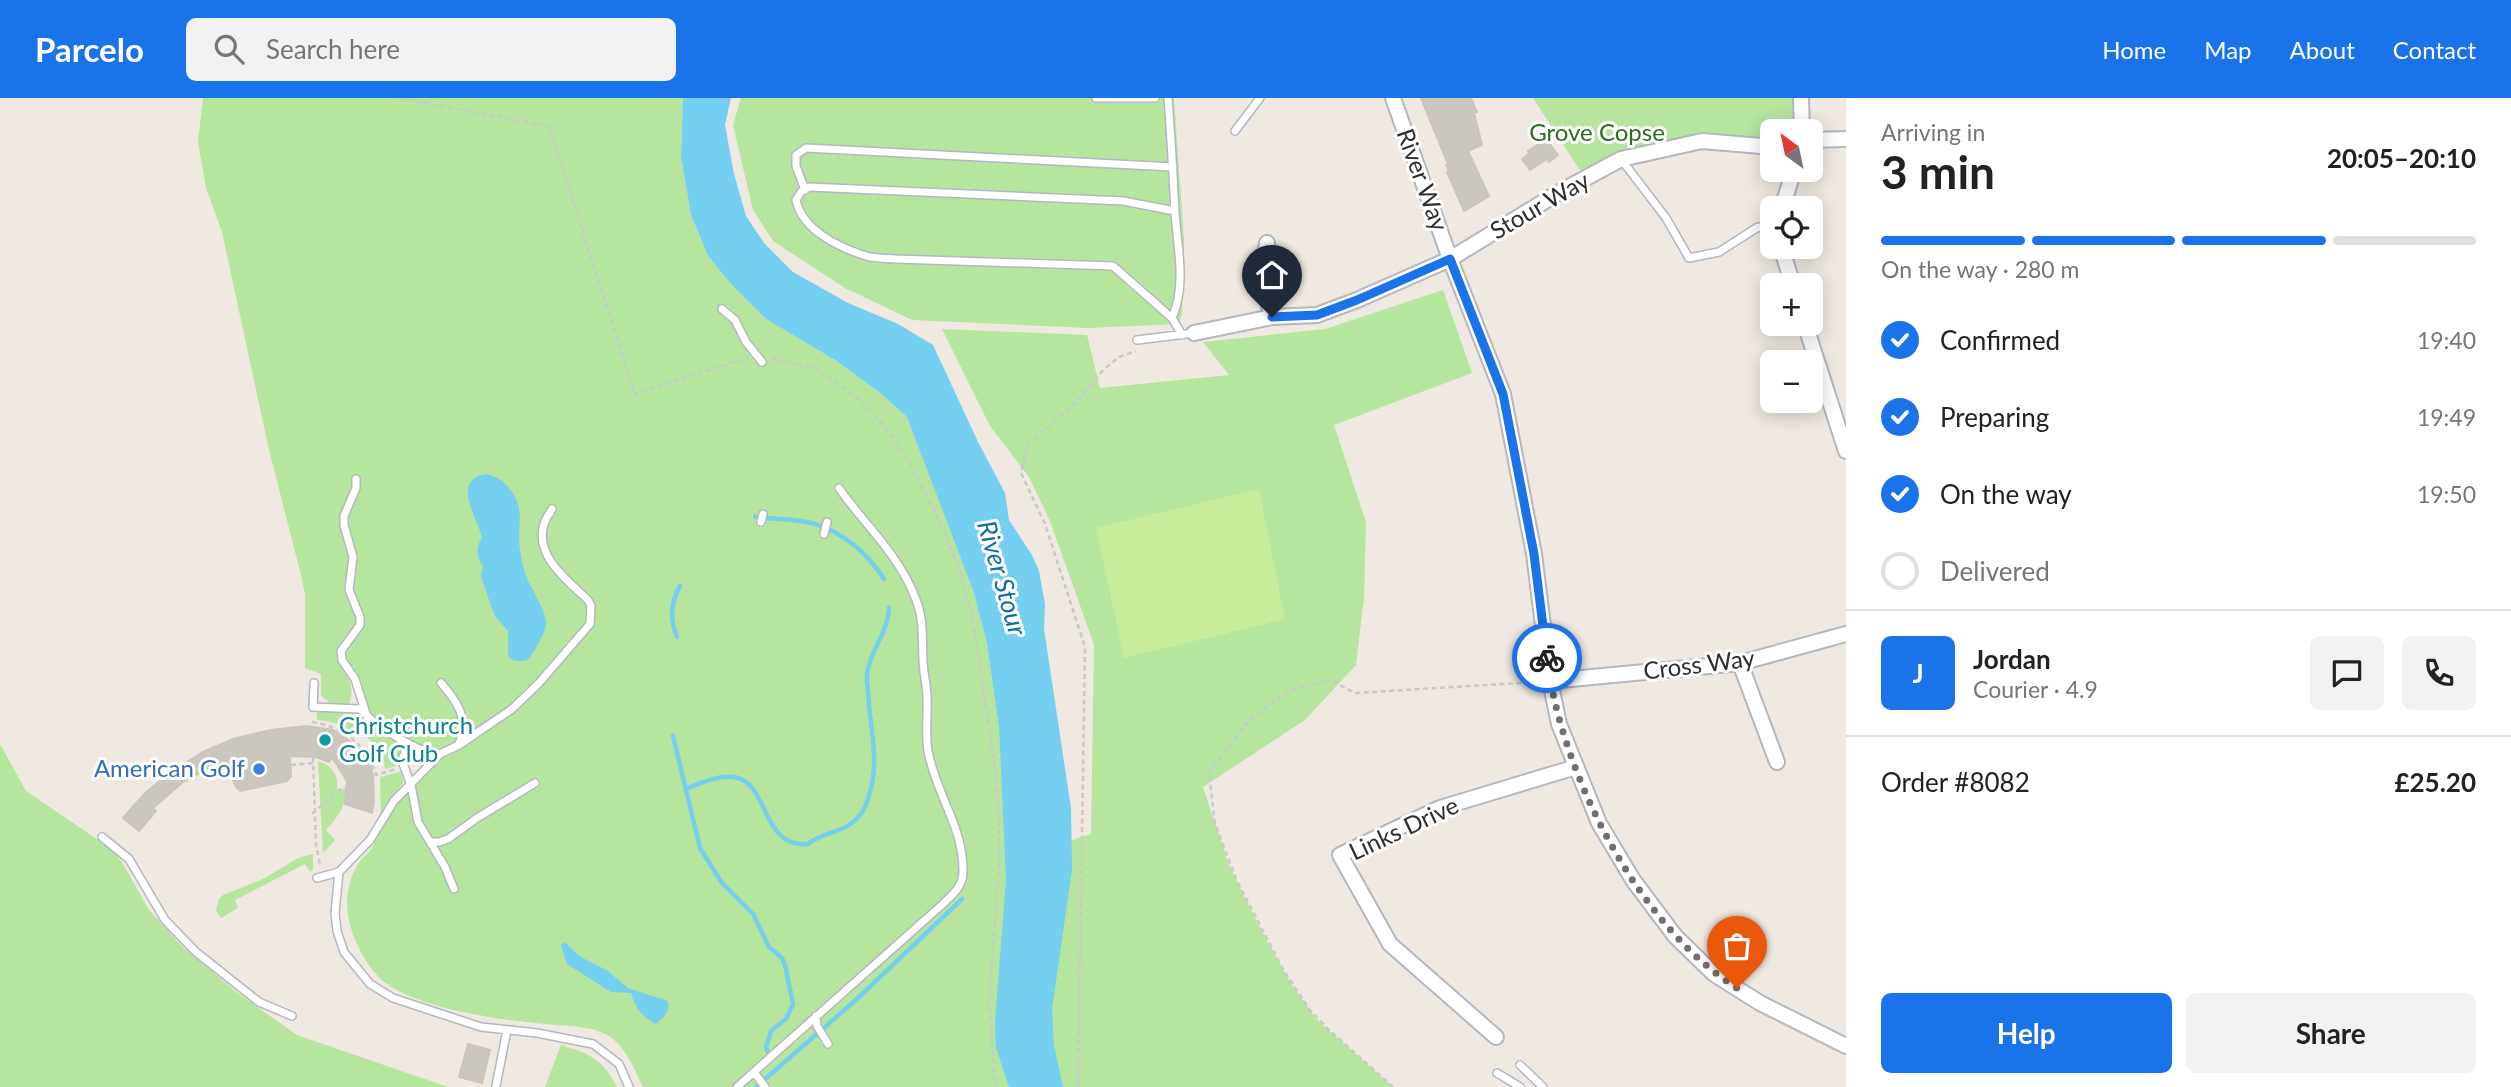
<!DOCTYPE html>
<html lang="en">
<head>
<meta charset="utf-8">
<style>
	:root { --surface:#fff; --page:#f2f2f2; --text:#222; --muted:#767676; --line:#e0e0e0; --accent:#1a73e8 }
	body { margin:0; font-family:Lato,sans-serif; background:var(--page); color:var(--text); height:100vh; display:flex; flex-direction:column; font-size:26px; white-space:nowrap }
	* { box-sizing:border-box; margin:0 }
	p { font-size:23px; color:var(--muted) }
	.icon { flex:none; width:38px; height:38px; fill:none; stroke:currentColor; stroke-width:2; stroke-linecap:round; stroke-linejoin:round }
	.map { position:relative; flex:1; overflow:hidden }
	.panel { display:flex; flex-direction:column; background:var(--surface); width:665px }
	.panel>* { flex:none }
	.needle { width:46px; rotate:327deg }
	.controls { position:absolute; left:1760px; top:21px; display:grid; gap:14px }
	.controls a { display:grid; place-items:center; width:63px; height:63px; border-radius:10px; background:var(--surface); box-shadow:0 4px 18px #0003; font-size:35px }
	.pin { position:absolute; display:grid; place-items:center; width:60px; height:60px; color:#fff; margin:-72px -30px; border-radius:50% 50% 50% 0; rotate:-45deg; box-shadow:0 0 7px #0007 }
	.pin .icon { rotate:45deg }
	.courier { position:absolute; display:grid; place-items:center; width:70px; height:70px; margin:-35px; border:5px solid #1a73e8; border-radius:50%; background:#fff; color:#222; box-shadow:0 2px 9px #0007 }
	.headline em { font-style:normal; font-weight:700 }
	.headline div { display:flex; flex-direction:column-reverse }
	.headline { display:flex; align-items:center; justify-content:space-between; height:119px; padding:0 35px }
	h1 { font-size:46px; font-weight:700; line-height:52px }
	.bar { display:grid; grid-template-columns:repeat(4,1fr); gap:10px 7px; align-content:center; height:84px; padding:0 35px }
	.bar i { height:9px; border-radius:5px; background:var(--line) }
	.bar .selected { background:var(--accent) }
	.bar p { grid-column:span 4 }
	.line { display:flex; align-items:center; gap:18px; padding:0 35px; border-top:2px solid var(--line) }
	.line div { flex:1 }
	.round { display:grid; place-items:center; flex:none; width:74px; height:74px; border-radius:10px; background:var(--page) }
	ol { padding:0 35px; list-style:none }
	li { display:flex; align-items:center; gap:21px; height:77px }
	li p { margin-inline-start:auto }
	li .icon { padding:7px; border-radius:50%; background:var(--accent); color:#fff; stroke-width:4 }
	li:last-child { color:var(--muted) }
	li i { width:38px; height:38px; border:4px solid var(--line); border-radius:50% }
	.button { display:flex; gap:14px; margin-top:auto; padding:14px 35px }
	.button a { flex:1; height:80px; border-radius:10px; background:var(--accent); color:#fff; font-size:28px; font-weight:700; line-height:80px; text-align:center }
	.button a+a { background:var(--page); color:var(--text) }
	header { display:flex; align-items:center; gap:42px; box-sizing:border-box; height:98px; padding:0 35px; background:var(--accent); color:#fff }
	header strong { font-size:33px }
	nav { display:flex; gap:38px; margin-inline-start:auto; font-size:24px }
	.search { width:490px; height:63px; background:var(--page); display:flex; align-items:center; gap:18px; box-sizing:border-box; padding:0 24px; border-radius:10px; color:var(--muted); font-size:26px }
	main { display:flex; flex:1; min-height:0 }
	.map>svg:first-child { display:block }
	.green { fill:#b6e59e }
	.pitch { fill:#c9ec9a }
	.water { fill:#75cff0 }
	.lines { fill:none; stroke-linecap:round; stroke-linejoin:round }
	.stream { stroke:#75cff0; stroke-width:4.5 }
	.building { fill:#cbc7bf; stroke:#cbc5ba; stroke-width:2 }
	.service-casing { stroke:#b4b7c1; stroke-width:10 }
	.minor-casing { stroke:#b4b7c1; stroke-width:18 }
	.path { stroke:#c9c9c9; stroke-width:2.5; stroke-dasharray:5 3.5; stroke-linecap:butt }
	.service { stroke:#fff; stroke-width:7 }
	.minor { stroke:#fff; stroke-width:14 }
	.done { stroke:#726f6d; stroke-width:7; stroke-dasharray:0 12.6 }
	.route { stroke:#1a73e8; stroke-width:9 }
	.culture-dot { fill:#0f9aa8; stroke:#fff; stroke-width:2.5 }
	.shop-dot { fill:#3f7fe0; stroke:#fff; stroke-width:2.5 }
	.labels { text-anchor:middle; stroke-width:6; stroke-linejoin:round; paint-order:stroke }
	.park-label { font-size:24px; fill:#2c6e1b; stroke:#fff }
	.street-label { font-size:24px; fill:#2e2e2e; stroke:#fff }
	.culture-label { font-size:24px; fill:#0d838f; stroke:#fff; text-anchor:start }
	.shop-label { font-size:24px; fill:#366cbe; stroke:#fff; text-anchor:end }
	.water-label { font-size:26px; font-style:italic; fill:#0d6fa3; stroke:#fff }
</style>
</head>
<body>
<header>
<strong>Parcelo</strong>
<div class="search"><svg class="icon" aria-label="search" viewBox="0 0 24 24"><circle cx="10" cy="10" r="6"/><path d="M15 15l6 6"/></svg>Search here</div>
<nav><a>Home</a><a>Map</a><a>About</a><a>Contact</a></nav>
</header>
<main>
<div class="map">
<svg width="1846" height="989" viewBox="0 0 1846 989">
	<rect width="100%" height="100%" fill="#efe9e1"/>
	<path class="green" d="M203 0H683L681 59 691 117 708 158 731 186 766 221 835 262 879 294 907 319 920 352 974 495 987 546 999 630 1006 763 1091 736 1094 547 1050 423 1029 379 990 328 942 231 1087 237 1100 290 1229 277 1203 244 1325 231 1443 192 1472 275 1334 327 1366 424 1364 500 1356 567 1305 622 1203 689 1229 767 1258 826 1290 884 1316 921 1393 989H643C634 971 626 948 607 937 589 927 565 928 545 926 502 922 403 910 375 875 350 843 335 800 360 763 363 759 368 756 371 751 381 734 390 712 403 696 416 682 437 674 438 653L421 648 374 621 369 615 361 581 345 561 347 550 342 546 336 560C347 573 356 590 349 606L333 607 321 598V576L305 570V497L302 481 269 352 222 134 206 90 198 44Z
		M741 0H1174L1184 142 1182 216 1179 226 1088 230 912 222 845 190 773 143 753 112 733 27Z
		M1533 0H1801L1802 33H1773V47L1702 43 1621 61 1585 80Z
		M317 612 359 614C363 618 366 624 370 627 386 640 414 639 396 668L386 671 377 651 364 635 358 639C345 628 335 623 317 622Z
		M0 646 26 693 110 750 122 764 149 812 182 848 236 894 297 937 448 989H0Z
		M318 663C332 668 339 676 337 692L348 690C345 708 339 718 326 732L335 742 323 755Z
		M399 674 403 677V685L390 702 381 721 380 679Z
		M313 756V772L310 774 305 766 235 802 238 810 221 820 216 812 219 801 223 797 263 781 298 760Z
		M561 947C589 955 604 962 617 989H545Z"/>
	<path class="pitch" d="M1259 391 1285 521 1124 560 1096 430Z"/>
	<path class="water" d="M683 0H731L725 27 734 76 746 118 764 145 793 174 848 205 898 226 933 247 978 344 1005 395 1009 422 1032 457 1039 473 1045 506 1044 531 1071 710 1072 772 1052 911 1054 947 1063 989H1009L996 950 995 924 1006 782 999 630 987 546 974 495 907 319 879 294 835 262 766 221 731 186 708 158 691 117 681 59Z
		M485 376C500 378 511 389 517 403 523 418 517 436 520 451 521 458 522 466 524 472 528 488 548 513 546 527 544 538 535 551 529 561 521 564 515 565 508 558V533L495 518 490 505 481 478 483 468C476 458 476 449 482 439 477 419 451 383 485 376Z
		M565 844 579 858 608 873 628 890 668 903C670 914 664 919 656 926 641 918 636 911 631 895L611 894 567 866 561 847Z"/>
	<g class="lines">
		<path class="stream" d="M755 419C774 422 797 420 815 426 843 434 869 457 884 481
			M677 539C670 522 670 505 680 488
			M673 638 700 750 722 785 753 816 769 849 782 860 785 867 793 906 786 921 771 933 766 949 769 957
			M686 691C699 685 723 675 738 680 769 689 762 750 808 746 824 733 846 735 859 718 865 712 868 702 870 694 880 659 869 627 868 592 867 586 866 577 868 571 873 549 888 533 889 510
			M756 989 857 901 962 801"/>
	</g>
	<path class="building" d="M1421 0H1471L1477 14 1474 15 1482 47 1468 53 1489 98 1464 113 1447 74 1449 73 1446 67 1448 66Z
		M1546 41 1558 57 1549 64 1547 61 1530 72 1522 61 1529 56 1528 53Z
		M307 628 333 632 344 638 363 655 369 665 373 677 374 703 372 715 345 706 347 683 332 659 329 664 316 659 290 658 291 678 287 683 240 693 236 689 224 662 183 684 153 710 156 713 139 733 123 720 146 694 174 672 205 653 236 640 271 632Z
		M468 946 490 952 482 985 459 979Z"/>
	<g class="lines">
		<defs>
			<path id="service" d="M1096 0H1155
				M1168 0C1171 38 1173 76 1175 114 1177 148 1187 187 1172 220L1182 237
				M1235 33 1260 0
				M1621 61 1666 120 1689 160 1719 154 1758 129 1773 132
				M805 92 796 68V57L806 50 1173 69
				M722 211 735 222 746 244 762 264
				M1172 220 1113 168 896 161C886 160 873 161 863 157 836 148 802 131 796 102L801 94 809 89 1123 103 1175 113
				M1137 242 1186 236
				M356 381V390L344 418V427L353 459 349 492 360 519V527L341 553 342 562 355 581 367 619
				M552 411C550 415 545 421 544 426 534 458 568 483 588 502L591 508 590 526 539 585 512 611 459 647 440 656 394 703 370 742 339 774 335 815 337 833 344 854 370 886 393 900 481 929 537 935 593 946 619 966 629 989
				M761 424 763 416
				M824 436 827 424
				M314 585 313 609 360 611C374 627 419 656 440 656
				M441 585C457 603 470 622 459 646
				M408 645 402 663 411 687 418 724 445 769 454 791
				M102 739 129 761 165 822 196 854 259 904 292 918
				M431 744H439L448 741 477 720 535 685
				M317 780 339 774
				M816 918 817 928 828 946
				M1520 967 1543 989
				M754 974 765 989
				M1497 975 1520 989
				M496 988 507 932
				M737 989 944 805C953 796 962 789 963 775 964 729 936 697 928 653 925 635 928 617 927 599 927 587 923 574 923 562 922 540 924 520 915 499 899 457 864 426 839 390"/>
			<path id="minor" d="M1393 0 1450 161 1503 296 1534 456 1550 583 1559 626 1599 725 1633 782 1675 838 1714 876 1760 905 1846 948
				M1801 0 1802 33
				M1811 42 1846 41
				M1782 110 1794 72
				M1267 145 1262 179 1272 219
				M1781 149 1793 187
				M1805 226 1846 353
				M1194 235 1272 219 1317 217 1357 202 1450 161 1558 95 1621 61 1702 43 1761 48 1773 47
				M1740 565 1777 664
				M1550 583 1740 565 1846 536
				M1496 939 1390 846 1340 757 1440 710 1576 669"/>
		</defs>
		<use href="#service" class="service-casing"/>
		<use href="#minor" class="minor-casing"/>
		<path class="path" d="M398 0 549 28 635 296 748 260
			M772 260 814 270 859 301 885 329 907 360 939 422 959 470 973 523 995 669 999 722V770L989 902 995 989
			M312 624C344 629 366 647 376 677L396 671
			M313 659 316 746 320 768
			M291 667 313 665
			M312 716 337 693 348 688
			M1078 989 1085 549 1045 426 1021 375 1028 346 1076 305 1104 271 1119 259 1136 253
			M1393 989 1327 930 1310 912 1284 873 1237 783 1215 726 1209 674 1250 621 1291 592 1330 582 1355 595 1536 584"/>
		<use href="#service" class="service"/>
		<use href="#minor" class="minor"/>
	</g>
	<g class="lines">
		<path class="done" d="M1547 560C1561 675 1638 828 1737 890"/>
		<path class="route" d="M1272 219 1317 217 1357 202 1450 161 1503 296 1534 456 1547 560"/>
	</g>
	<circle class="culture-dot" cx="325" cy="642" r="7"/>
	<circle class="shop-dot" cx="259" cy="671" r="7"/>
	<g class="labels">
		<g class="park-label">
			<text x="1597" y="43">Grove Copse</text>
		</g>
		<g class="street-label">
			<text transform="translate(1422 82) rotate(70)" y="8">River Way</text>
			<text transform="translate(1540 108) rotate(-30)" y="8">Stour Way</text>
			<text transform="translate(1699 567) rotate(-7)" y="8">Cross Way</text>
			<text transform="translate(1404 731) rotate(-25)" y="8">Links Drive</text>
		</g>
		<g class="culture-label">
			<text x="339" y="636">Christchurch<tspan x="339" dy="28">Golf Club</tspan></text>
		</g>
		<g class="shop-label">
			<text x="245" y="679">American Golf</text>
		</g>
		<g class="water-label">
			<text transform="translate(1002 480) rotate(74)" y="9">River Stour</text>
		</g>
	</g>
</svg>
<div class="controls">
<a><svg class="needle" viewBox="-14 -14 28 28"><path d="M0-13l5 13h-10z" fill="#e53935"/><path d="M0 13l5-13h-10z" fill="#767676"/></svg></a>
<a><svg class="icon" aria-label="locate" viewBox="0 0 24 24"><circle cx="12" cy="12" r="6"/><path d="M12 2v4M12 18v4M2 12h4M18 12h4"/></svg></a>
<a>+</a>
<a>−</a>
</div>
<div class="pin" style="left:1737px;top:890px;background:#ea580c"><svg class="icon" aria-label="bag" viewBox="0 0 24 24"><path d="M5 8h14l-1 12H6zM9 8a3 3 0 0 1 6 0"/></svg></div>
<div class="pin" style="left:1272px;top:219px;background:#1f2937"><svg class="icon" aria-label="home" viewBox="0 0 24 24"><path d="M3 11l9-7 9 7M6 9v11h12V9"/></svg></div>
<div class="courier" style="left:1547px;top:560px"><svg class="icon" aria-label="bike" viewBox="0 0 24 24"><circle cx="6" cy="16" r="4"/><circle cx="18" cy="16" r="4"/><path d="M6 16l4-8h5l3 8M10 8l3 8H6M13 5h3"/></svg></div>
</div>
<section class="panel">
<div class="headline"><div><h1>3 min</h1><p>Arriving in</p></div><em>20:05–20:10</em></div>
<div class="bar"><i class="selected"></i><i class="selected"></i><i class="selected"></i><i></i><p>On the way · 280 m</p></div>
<ol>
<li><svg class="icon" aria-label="check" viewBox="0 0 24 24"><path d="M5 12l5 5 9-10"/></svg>Confirmed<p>19:40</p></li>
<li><svg class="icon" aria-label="check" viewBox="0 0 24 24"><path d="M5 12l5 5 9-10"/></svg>Preparing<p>19:49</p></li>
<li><svg class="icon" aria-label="check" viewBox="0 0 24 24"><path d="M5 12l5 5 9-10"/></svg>On the way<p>19:50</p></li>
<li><i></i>Delivered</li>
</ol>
<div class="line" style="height:126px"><b class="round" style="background:var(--accent);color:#fff">J</b><div><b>Jordan</b><p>Courier · 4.9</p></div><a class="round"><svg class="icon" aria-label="chat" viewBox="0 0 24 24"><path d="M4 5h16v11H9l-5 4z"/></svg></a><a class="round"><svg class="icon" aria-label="phone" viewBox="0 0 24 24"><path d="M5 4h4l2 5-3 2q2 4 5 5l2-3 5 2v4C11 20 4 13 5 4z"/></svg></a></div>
<div class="line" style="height:91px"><div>Order #8082</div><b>£25.20</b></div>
<div class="button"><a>Help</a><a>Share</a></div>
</section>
</main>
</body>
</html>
